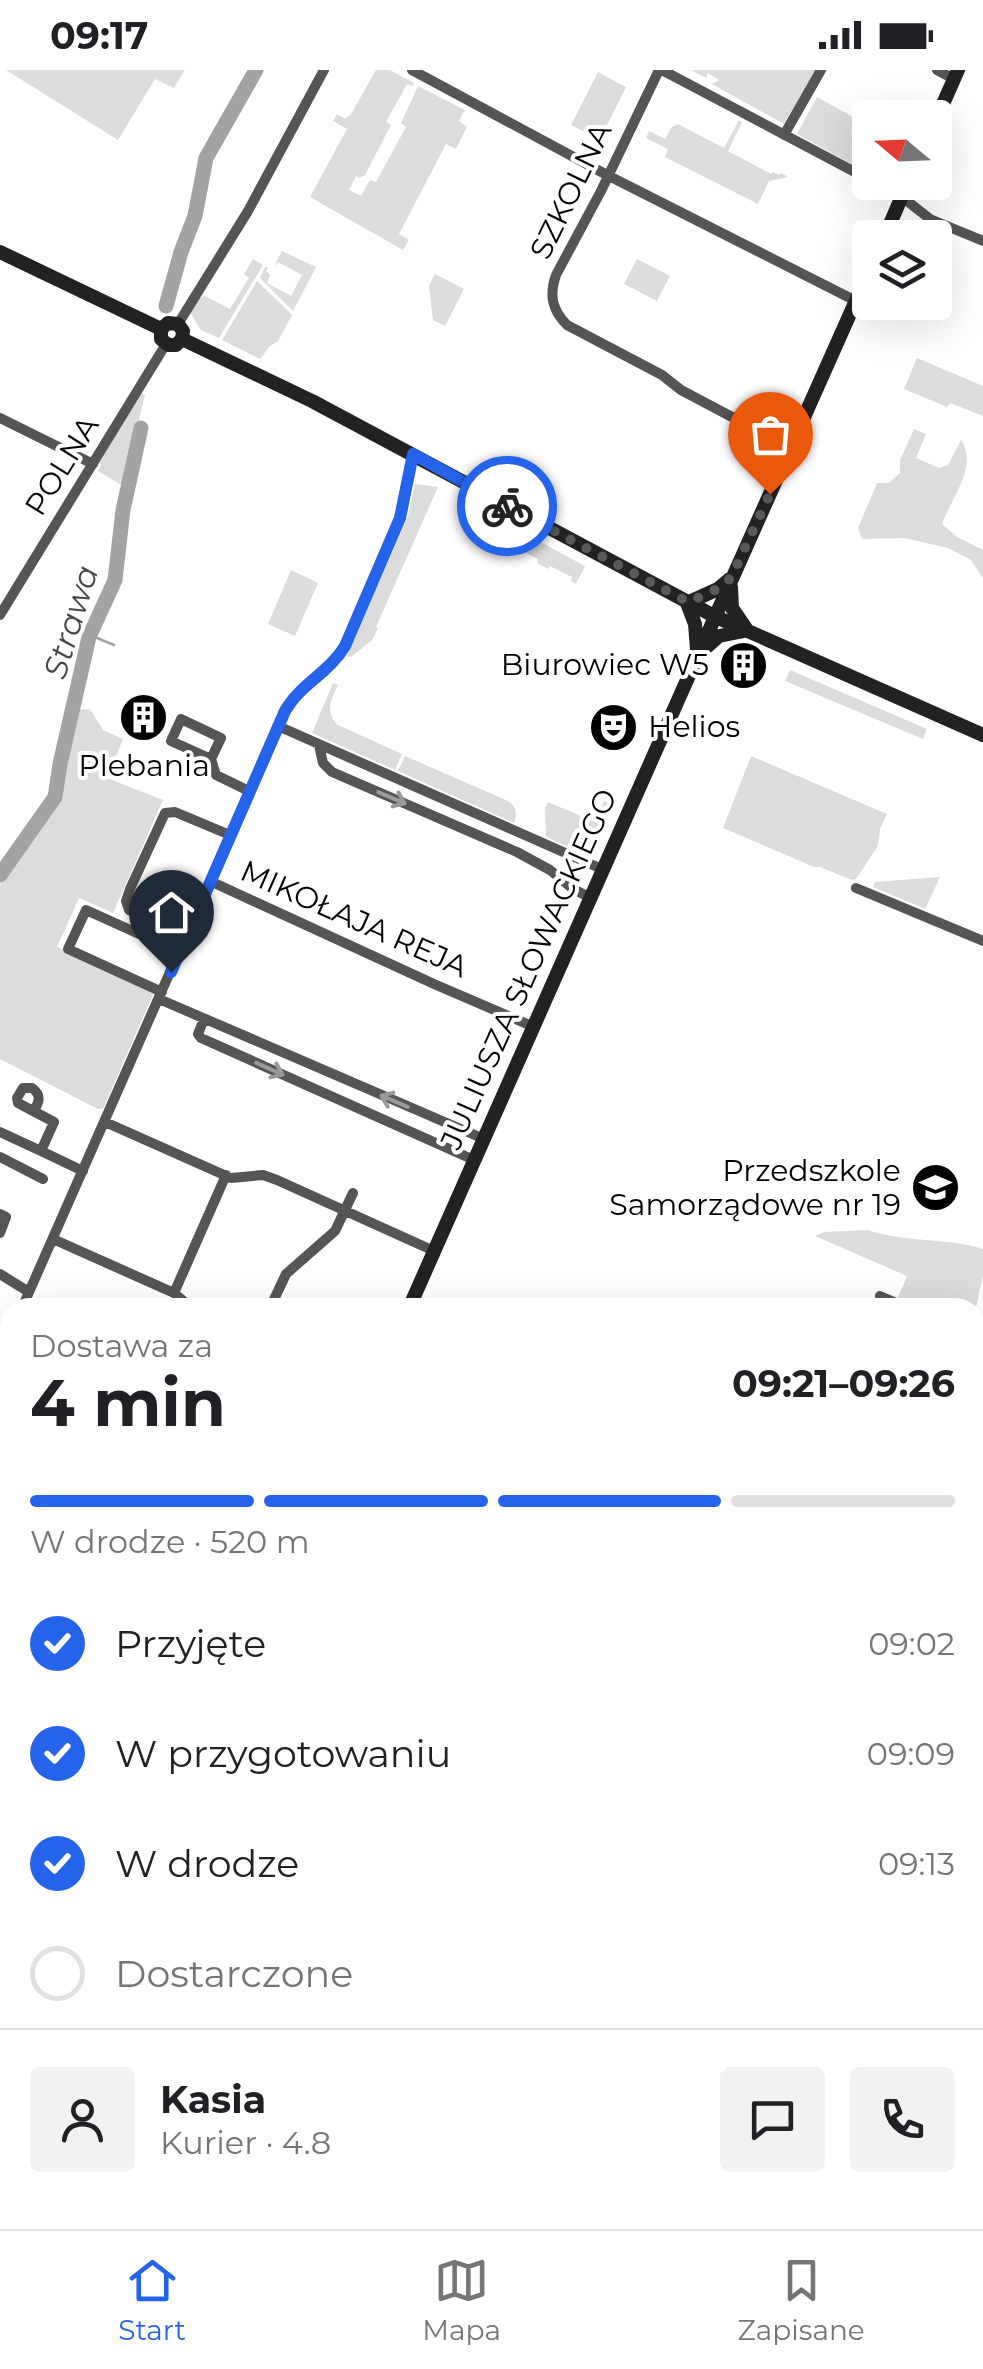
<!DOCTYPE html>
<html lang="pl">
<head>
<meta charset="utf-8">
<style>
	:root { --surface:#fff; --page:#f2f2f2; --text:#202124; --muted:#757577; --line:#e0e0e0; --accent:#2563eb }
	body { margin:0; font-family:Montserrat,sans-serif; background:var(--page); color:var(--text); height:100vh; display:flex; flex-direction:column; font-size:38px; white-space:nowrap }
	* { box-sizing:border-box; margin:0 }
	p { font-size:32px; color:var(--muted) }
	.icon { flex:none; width:55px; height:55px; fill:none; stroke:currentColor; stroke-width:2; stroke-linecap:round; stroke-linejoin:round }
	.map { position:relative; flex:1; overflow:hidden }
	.panel { position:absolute; left:0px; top:1228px; width:985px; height:932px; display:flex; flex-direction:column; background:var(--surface); border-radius:30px 30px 0 0; box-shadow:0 10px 40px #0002 }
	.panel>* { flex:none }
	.needle { width:65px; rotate:289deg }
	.controls { position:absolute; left:852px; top:30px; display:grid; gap:20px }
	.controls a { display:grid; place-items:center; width:100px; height:100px; border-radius:10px; background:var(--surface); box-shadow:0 10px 40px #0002; font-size:50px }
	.pin { position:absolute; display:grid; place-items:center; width:85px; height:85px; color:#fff; margin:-102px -42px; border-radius:50% 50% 50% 0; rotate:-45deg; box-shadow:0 0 10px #0007 }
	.pin .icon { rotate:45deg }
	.courier { position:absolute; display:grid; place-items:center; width:100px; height:100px; margin:-50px; border:8px solid #2563eb; border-radius:50%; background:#fff; color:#222; box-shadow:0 2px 12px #0007 }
	.overview em { font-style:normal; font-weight:700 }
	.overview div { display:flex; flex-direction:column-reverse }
	.overview { display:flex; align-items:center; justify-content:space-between; height:170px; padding:0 30px }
	h1 { font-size:65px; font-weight:700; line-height:75px }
	.bar { display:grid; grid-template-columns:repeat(4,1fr); gap:15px 10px; align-content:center; height:120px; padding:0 30px }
	.bar i { height:12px; border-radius:8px; background:var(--line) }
	.bar .active { background:var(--accent) }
	.bar p { grid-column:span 4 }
	.line { display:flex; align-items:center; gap:25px; padding:0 30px; border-top:2px solid var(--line) }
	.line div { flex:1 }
	.round { display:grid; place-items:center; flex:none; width:105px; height:105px; border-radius:10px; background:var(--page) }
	ol { padding:0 30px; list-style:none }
	li { display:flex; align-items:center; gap:30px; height:110px }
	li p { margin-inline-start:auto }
	li .icon { padding:10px; border-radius:50%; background:var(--accent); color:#fff; stroke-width:4 }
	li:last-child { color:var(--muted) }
	li i { width:55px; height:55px; border:5px solid var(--line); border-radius:50% }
	.status { display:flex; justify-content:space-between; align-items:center; height:70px; padding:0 50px; background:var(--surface); direction:ltr }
	.status svg { height:28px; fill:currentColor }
	.menu { display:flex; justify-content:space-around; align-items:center; height:140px; border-top:2px solid var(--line); background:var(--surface); font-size:28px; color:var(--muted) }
	.menu a { display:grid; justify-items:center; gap:5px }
	.menu .active { color:var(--accent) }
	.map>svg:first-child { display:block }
	.green { fill:#dcdcdc }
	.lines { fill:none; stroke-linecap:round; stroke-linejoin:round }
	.stream { stroke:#a3a3a3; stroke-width:2.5 }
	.river { stroke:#a3a3a3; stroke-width:15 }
	.street { stroke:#555; stroke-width:10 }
	.secondary { stroke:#222; stroke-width:14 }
	.oneway { stroke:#999 }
	.done { stroke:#595959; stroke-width:10; stroke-dasharray:0 18 }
	.route { stroke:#2563eb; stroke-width:12 }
	.labels { text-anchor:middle; stroke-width:8; stroke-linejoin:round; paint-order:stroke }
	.street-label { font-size:30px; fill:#000; stroke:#fff }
	.poi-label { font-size:30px; fill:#000; stroke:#fff; text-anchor:end }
	.water-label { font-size:32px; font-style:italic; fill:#444; stroke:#fff }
</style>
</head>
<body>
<div class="status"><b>09:17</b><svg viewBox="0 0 49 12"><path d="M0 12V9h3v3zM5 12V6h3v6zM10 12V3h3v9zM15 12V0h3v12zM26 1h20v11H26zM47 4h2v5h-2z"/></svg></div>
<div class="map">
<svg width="983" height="2159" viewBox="0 0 983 2159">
	<rect width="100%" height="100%" fill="#fff"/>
	<path class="green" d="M6 0H185L174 18 155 9 118 70Z
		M376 0H390L414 13 413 16 407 14 386 52 391 55 365 105 359 108 356 106 349 120 361 126 370 110 376 112 406 57 401 53 418 16 465 40 459 51 467 57 456 79 446 74 399 164 409 170 403 180 310 127 347 59 333 51 337 44 345 49 351 44Z
		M691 0H816L784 54 712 14 719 10 708 3 706 8Z
		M598 2 626 17 600 69 571 55Z
		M817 27 866 54H870V104L797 64Z
		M739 50 742 52 728 81 771 104 773 102 779 105 781 103 788 107 769 111 758 134 665 87 668 79 646 68 649 61 665 69 672 57 678 54 724 78Z
		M282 181 316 197 293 241 260 208 265 197H268L266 201 270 205 267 213 291 226 302 205 278 192 274 197Z
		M253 189 263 195 219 268 201 260 190 242 199 228 205 226 230 239 249 208 244 204Z
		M637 189 670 206 657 231 624 214Z
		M435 204 464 219 445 256 433 250 429 216Z
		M257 211 292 245 278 271 269 277 260 289 222 270Z
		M917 288 983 316V346L950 333 947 337 904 319Z
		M141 323 145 325 123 416 98 401 101 395 99 393Z
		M914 359 926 364 916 388 939 398 948 395 961 370C979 396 950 430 942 454L957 467 983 480V508L971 490 948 478 905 468 862 469 858 458 877 413H889L900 403V390Z
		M415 414 438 417 376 557 378 558 372 570 351 587 347 586 408 446Z
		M499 450 585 496 576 514 571 511 572 507 550 496 548 499 537 493 538 489 516 478 513 481 497 472 495 451Z
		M291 500 318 513 295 566 268 554Z
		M790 600 927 659 923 669 785 611Z
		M333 613 338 615C331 630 324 642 338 655L402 684 395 700 312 663Z
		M90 639 103 660 123 669 107 708 163 730 113 843 79 828 57 877 155 920 103 1039H98L0 989V814L49 744 57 729 75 640Z
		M405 686 508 731C517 737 517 744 514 753L398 701Z
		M751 686 887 744 880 759 878 776 856 809 852 810 820 797H814L723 758Z
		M604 731 613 735 589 786 546 767 545 739 548 732 595 752Z
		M940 807 925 839 873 817 875 812Z
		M868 1160C905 1173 945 1167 983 1179V1205L975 1243V1238L894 1237 907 1206 815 1166 824 1162Z
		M2 1310 10 1315V1416L0 1410V1313Z
		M0 1452 10 1459V1610L0 1604Z
		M434 2150H604L599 2159H431Z"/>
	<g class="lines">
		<path class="stream" d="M90 565 114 575"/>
		<path class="river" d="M166 236 181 182 195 146 206 88 256 0
			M0 805 55 727 60 694 89 567 115 510 123 440 141 358"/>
		<path class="street" d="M412 0 607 105 856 231
			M659 0 601 121 556 205C549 225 552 240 567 255L662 305 681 320 732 347
			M662 0 870 110
			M937 0 954 9
			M784 65 821 0
			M874 112 902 127 930 149 983 171
			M178 254 248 141 324 0
			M0 348 93 394
			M0 545 166 274
			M278 656 604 800
			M319 675 323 693 332 702 517 782 550 800 573 819 591 828
			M211 689 221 668 181 649 171 671 211 689 216 705 249 721
			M210 811 434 914 534 957
			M856 818 983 871
			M186 867 129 840 126 831 130 819 165 743 175 742 230 765
			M162 922 68 879 86 840 179 882
			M159 929 484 1069
			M204 949 198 964 201 968 474 1090
			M34 1041C39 1032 42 1025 32 1018H23L17 1028 18 1033 54 1052 41 1081 83 1101
			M105 1052 231 1108 263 1105 277 1110 434 1181
			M0 1062 41 1081
			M0 1087 43 1109
			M0 1144 6 1147 0 1163
			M53 1169 174 1223 192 1238
			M0 1204 29 1222
			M174 1223 226 1105
			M880 1226 908 1238
			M22 1238 285 641 298 623 325 601 345 576 400 448 413 385
			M270 1238 286 1204 335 1161 353 1123
			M0 1284 10 1264
			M975 1308 983 1273
			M975 1910 983 1914
			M0 2159 10 2137
			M420 2159 423 2150
			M785 2159 787 2150"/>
		<path class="secondary" d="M935 52 958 0
			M884 168 908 112
			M0 182 161 259
			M161 259 168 253 178 254 183 261 182 269
			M161 259V269L168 275H176L182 269
			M182 269 312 331 714 546 983 665
			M731 517 732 538 747 560
			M687 533 695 554 697 580
			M687 533 718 519 730 509
			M702 581 719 566 744 561
			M409 1238C563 891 715 545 870 199
			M0 1429 10 1437
			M975 1615 983 1605
			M975 1716 983 1704
			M975 1838 983 1844
			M975 1882 983 1885
			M623 2159 628 2150
			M665 2159 671 2150"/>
	</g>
	<defs><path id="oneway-shaft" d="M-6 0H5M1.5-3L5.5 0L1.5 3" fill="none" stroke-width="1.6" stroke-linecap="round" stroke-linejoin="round" transform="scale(2.5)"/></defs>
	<g class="oneway">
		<use href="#oneway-shaft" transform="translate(392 728) rotate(23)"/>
		<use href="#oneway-shaft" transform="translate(270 999) rotate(24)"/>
		<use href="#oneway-shaft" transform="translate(394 1031) rotate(-157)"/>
	</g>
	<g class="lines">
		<path class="done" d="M507 436 688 532 712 522 731 508 770 424"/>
		<path class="route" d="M171 902 285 641C300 614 330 602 345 576L400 448 413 384 507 436"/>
	</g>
	<defs>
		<symbol id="building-disc" viewBox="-11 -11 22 22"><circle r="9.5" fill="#000" stroke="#fff"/><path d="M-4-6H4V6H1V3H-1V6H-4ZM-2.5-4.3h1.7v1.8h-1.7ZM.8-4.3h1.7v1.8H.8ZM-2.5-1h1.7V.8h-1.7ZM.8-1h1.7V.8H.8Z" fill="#fff"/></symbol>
		<symbol id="theatre-disc" viewBox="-11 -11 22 22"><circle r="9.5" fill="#000" stroke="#fff"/><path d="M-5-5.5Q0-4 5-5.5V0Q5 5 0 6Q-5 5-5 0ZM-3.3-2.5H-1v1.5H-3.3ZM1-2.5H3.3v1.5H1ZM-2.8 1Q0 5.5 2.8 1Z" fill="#fff"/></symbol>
		<symbol id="school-disc" viewBox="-11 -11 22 22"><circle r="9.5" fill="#000" stroke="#fff"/><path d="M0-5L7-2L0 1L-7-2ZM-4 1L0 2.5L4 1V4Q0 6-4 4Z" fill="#fff"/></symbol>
	</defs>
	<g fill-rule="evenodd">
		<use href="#building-disc" x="716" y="568" width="55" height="55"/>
		<use href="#building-disc" x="116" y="620" width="55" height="55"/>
		<use href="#theatre-disc" x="586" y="630" width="55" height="55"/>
		<use href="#school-disc" x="908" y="1090" width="55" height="55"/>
	</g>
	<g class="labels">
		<g class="street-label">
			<text transform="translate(571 121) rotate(-64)" y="10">SZKOLNA</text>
			<text transform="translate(62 396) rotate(-58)" y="10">POLNA</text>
			<text transform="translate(354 849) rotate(24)" y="10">MIKOŁAJA REJA</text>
			<text transform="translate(529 899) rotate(-66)" y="10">JULIUSZA SŁOWACKIEGO</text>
		</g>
		<g class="poi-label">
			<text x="709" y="605">Biurowiec W5</text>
			<text x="648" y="667" text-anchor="start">Helios</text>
			<text x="144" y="706" text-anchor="middle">Plebania</text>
			<text x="901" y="1111">Przedszkole<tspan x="901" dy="34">Samorządowe nr 19</tspan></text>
		</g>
		<g class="water-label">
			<text transform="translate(71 552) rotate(-73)" y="11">Strawa</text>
		</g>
	</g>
</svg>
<div class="controls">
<a><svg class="needle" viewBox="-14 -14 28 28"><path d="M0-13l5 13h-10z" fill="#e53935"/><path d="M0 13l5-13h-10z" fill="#757577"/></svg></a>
<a><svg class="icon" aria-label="layers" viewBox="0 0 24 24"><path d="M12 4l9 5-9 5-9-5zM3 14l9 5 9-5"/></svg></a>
</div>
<div class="pin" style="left:770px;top:424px;background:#ea580c"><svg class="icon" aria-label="bag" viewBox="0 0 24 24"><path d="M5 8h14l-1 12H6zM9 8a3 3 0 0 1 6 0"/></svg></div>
<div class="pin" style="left:171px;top:902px;background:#1f2937"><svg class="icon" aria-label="home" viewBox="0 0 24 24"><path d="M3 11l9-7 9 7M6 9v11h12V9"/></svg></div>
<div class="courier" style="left:507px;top:436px"><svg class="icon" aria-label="bike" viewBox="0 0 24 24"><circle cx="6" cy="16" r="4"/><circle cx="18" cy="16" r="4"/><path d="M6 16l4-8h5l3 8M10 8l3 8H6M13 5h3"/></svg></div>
<section class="panel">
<div class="overview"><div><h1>4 min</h1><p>Dostawa za</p></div><em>09:21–09:26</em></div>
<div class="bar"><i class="active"></i><i class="active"></i><i class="active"></i><i></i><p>W drodze · 520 m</p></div>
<ol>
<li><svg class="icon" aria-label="check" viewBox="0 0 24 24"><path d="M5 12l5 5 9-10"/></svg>Przyjęte<p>09:02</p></li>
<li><svg class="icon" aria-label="check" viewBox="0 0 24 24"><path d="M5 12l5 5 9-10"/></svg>W przygotowaniu<p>09:09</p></li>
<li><svg class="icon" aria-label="check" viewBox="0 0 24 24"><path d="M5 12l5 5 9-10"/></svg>W drodze<p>09:13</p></li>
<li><i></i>Dostarczone</li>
</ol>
<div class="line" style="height:180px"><a class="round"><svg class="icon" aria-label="person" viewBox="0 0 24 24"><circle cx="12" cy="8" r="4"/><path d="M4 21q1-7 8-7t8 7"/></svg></a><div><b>Kasia</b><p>Kurier · 4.8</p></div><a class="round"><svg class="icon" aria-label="chat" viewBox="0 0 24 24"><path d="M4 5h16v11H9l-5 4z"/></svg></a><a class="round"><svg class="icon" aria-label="phone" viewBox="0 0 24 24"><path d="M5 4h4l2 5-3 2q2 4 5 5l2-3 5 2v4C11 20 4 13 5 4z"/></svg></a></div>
</section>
</div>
<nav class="menu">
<a class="active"><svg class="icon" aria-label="home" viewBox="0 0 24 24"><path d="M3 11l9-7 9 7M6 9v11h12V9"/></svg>Start</a>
<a><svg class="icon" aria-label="map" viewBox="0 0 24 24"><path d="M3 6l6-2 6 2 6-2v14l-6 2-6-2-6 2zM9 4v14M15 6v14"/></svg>Mapa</a>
<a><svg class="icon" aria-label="saved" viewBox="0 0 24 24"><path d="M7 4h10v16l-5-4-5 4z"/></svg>Zapisane</a>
</nav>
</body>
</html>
